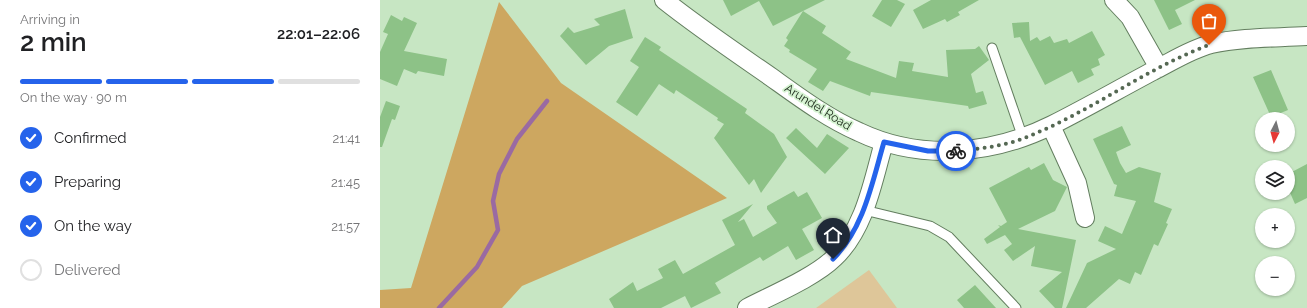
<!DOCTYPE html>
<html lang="en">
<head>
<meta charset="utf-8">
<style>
	:root { --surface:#fff; --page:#f6f6f6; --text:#202124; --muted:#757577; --line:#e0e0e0; --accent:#2563eb }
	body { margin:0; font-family:Raleway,sans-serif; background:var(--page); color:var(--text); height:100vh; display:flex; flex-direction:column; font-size:15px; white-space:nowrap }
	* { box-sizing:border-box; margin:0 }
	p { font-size:13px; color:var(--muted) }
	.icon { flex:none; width:22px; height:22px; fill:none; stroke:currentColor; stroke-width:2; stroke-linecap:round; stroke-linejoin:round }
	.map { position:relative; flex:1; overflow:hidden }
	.drawer { display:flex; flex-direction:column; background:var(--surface); width:380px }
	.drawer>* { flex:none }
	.needle { width:26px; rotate:186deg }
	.tools { position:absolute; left:875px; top:112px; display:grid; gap:8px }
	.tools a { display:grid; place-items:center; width:40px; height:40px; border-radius:50%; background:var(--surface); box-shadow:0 1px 3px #0004; font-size:20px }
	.pin { position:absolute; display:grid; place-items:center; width:34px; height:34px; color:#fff; margin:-41px -17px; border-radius:50% 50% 50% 0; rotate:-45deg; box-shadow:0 0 4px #0007 }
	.pin .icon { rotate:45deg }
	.courier { position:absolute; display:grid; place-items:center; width:40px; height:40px; margin:-20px; border:3px solid #2563eb; border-radius:50%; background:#fff; color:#222; box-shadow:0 1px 5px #0007 }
	.head em { font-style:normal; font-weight:600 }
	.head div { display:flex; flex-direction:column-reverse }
	.head { display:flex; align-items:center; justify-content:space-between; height:68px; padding:0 20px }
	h1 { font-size:26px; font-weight:600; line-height:30px }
	.bar { display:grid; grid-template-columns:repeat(4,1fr); gap:6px 4px; align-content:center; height:48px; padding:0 20px }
	.bar i { height:5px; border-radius:3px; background:var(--line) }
	.bar .active { background:var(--accent) }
	.bar p { grid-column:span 4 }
	ol { padding:0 20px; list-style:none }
	li { display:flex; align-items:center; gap:12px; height:44px }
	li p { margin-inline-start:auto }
	li .icon { padding:4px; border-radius:50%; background:var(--accent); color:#fff; stroke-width:4 }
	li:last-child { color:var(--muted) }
	li i { width:22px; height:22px; border:2px solid var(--line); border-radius:50% }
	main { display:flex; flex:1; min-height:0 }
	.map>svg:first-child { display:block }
	.green { fill:#dec699 }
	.forest { fill:#cda760 }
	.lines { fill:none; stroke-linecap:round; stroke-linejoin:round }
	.stream { stroke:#9a6aa2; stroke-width:4.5 }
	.building { fill:#8dc287 }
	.lane-casing { stroke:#637e5f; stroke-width:11 }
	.street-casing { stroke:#637e5f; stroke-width:20 }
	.lane { stroke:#fff; stroke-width:9 }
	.street { stroke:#fff; stroke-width:18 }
	.done { stroke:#556853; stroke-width:4; stroke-dasharray:0 7.2 }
	.route { stroke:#2563eb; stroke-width:5 }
	.labels { text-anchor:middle; stroke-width:3.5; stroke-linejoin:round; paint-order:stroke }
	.street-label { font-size:12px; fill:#182417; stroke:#d4f3d0 }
</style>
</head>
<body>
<main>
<section class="drawer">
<div class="head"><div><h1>2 min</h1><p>Arriving in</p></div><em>22:01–22:06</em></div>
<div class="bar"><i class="active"></i><i class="active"></i><i class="active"></i><i></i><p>On the way · 90 m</p></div>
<ol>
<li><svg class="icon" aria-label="check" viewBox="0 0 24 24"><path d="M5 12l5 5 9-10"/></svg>Confirmed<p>21:41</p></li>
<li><svg class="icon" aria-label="check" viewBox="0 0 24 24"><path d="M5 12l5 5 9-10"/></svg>Preparing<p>21:45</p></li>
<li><svg class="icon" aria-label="check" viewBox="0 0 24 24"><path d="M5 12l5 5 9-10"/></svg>On the way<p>21:57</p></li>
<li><i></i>Delivered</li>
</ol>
</section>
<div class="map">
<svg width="927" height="308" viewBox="0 0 927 308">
	<rect width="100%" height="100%" fill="#c7e6c3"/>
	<path class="green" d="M489 270 517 308H436Z"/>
	<path class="forest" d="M119 2 181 83 347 198 142 286 122 308H0V290L31 288Z"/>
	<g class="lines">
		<path class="stream" d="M59 308 97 267 118 230 113 201 119 174 137 139 167 101"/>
	</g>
	<path class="building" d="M343 0H445L393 26 379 1 351 16Z
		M502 0H517L525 4 511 27 492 16Z
		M551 0H599L578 12 580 15 567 22 565 19 543 29 533 10Z
		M774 0H815L795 10 802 24 789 30Z
		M245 9 253 38 229 46 206 65 180 36 188 27 194 33 220 25 214 19Z
		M423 11 446 26 442 33 471 52 466 59 516 78 519 61 534 63 532 71 568 77 566 50 595 49 599 46 609 60 591 74 596 93 603 91 607 104 589 109 588 106 491 92 490 96 450 81 443 91 428 82 437 69 409 52 410 50 404 46 408 40 406 38Z
		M11 15 22 21 24 17 37 23 24 51 67 59 64 76 38 71 36 74 24 69 17 86 0 79V52L8 34 3 32Z
		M649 22 650 41 657 37 660 41 670 36 674 43 687 39 689 43 712 31 725 55 718 59 720 65 711 69 714 75 698 83 692 71 665 85 640 37 634 38 632 23Z
		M265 37 281 47 279 50 367 109 365 113 394 134 407 157 381 193 374 179 369 185 334 138 344 124 337 120 338 118 296 90 294 94 279 84 257 116 236 102 259 67 250 61Z
		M891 70 908 110 891 117 873 77Z
		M6 101 20 106 15 120 12 119 2 147H0V117Z
		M742 126 751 145 736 152 740 163 746 173 759 167 781 173 774 202 792 209 786 223 788 224 778 246 774 244 761 275 755 272 750 284 739 279 706 308H686L707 263 736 249 718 241 725 226 742 234 756 201 734 196 737 185 734 184 713 139Z
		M416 128 437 148 447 134 469 148 445 174 406 138Z
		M664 163 673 180 687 187 675 211 638 229 696 240 682 308H675L659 291 682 272 651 266 655 246 633 261 624 250 632 244 625 235 607 244 604 239 620 227 618 225 621 226 627 222 609 188 649 167 651 170Z
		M927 164V198L915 204 908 188V174Z
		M414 191 418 197 427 192 442 218 422 229 434 250 416 260 408 246 383 261 380 257 335 283 341 293 311 308 305 296 281 308H234L229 299 253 282 257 291 283 278 278 269 295 260 303 274 355 245 342 220 373 204 358 222 364 219 373 237 397 223 387 209V206Z
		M595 285 616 308H584L577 300Z"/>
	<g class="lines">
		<defs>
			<path id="lane" d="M612 48 643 138
				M484 210 550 226 569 237 636 308"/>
			<path id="street" d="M284 0C318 27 355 52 391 77 419 97 447 118 479 132 540 161 612 155 672 125 706 108 739 89 773 71 791 62 811 49 831 44 862 37 895 38 927 36
				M734 0 750 17 779 68
				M671 126 697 183 705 218
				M367 308C392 295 435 277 454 258 485 229 493 181 504 142"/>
		</defs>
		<use href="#lane" class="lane-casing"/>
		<use href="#street" class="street-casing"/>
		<use href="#lane" class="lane"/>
		<use href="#street" class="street"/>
	</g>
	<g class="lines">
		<path class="done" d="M576 151C596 149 617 147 636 141 704 117 762 70 829 45"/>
		<path class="route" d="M453 259C484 228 492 183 504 142L548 151H576"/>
	</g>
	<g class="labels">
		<g class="street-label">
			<text transform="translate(438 107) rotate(32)" y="4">Arundel Road</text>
		</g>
	</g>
</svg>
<div class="tools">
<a><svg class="needle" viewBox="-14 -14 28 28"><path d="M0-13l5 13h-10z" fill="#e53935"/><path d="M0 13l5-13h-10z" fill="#757577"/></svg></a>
<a><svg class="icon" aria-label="layers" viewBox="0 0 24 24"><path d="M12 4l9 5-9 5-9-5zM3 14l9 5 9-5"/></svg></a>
<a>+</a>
<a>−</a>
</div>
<div class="pin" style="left:829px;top:45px;background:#ea580c"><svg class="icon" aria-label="bag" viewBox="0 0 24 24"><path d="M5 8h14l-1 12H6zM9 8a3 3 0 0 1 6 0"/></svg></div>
<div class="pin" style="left:453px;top:259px;background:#1f2937"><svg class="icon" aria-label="home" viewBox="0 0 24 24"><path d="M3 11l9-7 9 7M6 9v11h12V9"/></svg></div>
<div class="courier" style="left:576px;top:151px"><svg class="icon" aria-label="bike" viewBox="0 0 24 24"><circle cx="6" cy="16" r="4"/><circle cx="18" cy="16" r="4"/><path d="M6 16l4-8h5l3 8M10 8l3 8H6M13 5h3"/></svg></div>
</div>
</main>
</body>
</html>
